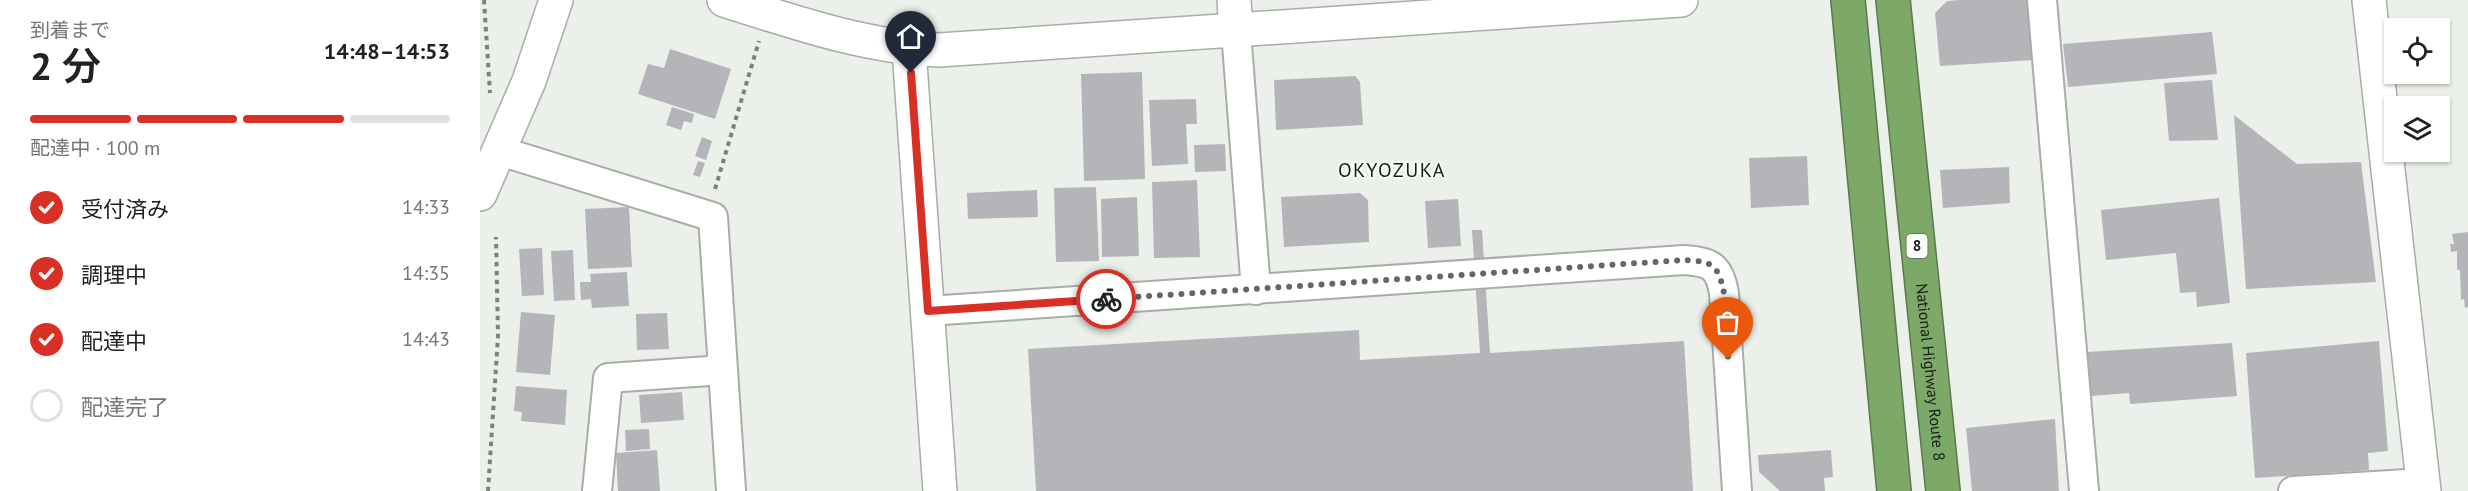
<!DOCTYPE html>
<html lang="ja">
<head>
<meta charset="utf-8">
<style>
	:root { --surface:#fff; --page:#f6f6f6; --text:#222; --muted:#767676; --line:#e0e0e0; --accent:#d93025 }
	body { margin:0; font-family:"PT Sans","Noto Sans JP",sans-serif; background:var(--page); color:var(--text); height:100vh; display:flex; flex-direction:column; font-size:22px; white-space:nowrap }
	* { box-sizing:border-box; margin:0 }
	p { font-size:20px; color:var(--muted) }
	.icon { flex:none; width:33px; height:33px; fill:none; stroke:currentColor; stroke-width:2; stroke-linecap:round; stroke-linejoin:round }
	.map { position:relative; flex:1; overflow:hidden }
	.sheet { display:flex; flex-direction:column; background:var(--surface); width:480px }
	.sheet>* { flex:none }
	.tools { position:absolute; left:1904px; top:18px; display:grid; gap:12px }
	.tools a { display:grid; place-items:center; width:66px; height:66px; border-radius:0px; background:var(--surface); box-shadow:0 2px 4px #0004; font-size:30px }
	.pin { position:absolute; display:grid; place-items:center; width:51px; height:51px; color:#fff; margin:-62px -26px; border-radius:50% 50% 50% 0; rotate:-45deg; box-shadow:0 0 6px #0007 }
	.pin .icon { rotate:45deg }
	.courier { position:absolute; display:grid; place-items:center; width:60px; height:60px; margin:-30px; border:4px solid #d93025; border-radius:50%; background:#fff; color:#222; box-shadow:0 2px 8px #0007 }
	.headline em { font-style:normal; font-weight:600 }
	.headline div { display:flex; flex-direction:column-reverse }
	.headline { display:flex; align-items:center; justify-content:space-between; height:102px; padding:0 30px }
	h1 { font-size:39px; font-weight:600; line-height:45px }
	.bar { display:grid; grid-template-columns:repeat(4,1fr); gap:9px 6px; align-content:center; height:72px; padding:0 30px }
	.bar i { height:8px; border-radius:4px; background:var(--line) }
	.bar .on { background:var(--accent) }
	.bar p { grid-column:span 4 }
	ol { padding:0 30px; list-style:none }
	li { display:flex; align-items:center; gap:18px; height:66px }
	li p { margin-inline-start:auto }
	li .icon { padding:6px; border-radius:50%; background:var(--accent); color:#fff; stroke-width:4 }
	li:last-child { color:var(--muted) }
	li i { width:33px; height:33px; border:3px solid var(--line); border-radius:50% }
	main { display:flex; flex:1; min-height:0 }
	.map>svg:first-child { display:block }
	.building { fill:#b5b4b9 }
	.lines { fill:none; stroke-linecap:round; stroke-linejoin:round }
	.street-casing { stroke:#a9aca7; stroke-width:32 }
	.secondary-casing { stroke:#a9aca7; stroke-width:36 }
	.highway-casing { stroke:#5b784d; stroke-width:36 }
	.path { stroke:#7e817d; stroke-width:4; stroke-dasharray:4.5 4.5; stroke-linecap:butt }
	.street { stroke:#fff; stroke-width:28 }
	.secondary { stroke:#fff; stroke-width:33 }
	.highway { stroke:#7da968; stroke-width:33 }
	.done { stroke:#646763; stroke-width:6; stroke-dasharray:0 10.8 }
	.route { stroke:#d93025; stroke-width:8 }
	.labels { text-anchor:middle; stroke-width:4.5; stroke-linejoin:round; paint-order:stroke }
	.shield { fill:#f9fdf8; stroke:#5e605d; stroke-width:1.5 }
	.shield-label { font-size:15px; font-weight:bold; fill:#1b1d1b }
	.street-label { font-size:16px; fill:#1b1d1b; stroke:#f9fdf8 }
	.quarter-label { font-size:20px; letter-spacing:1.5px; fill:#1b1d1b; stroke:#f9fdf8 }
</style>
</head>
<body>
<main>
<section class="sheet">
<div class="headline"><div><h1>2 分</h1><p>到着まで</p></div><em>14:48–14:53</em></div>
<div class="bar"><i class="on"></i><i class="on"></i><i class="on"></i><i></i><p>配達中 · 100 m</p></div>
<ol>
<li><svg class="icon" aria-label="check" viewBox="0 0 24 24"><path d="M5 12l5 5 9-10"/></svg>受付済み<p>14:33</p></li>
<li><svg class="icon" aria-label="check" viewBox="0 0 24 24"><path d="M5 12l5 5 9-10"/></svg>調理中<p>14:35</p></li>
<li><svg class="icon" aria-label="check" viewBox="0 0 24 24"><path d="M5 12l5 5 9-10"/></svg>配達中<p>14:43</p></li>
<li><i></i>配達完了</li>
</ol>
</section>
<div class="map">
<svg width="1988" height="491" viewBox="0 0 1988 491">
	<rect width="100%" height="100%" fill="#ecf0ea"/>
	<path class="building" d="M1480 0H1548L1554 60 1460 66 1455 13 1467 1Z
		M1732 32 1737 74 1588 87 1583 44Z
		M190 49 251 69 235 119 158 94 168 64 184 68Z
		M662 72 665 179 604 181 601 74Z
		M875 76 880 82 883 125 796 130 794 80Z
		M1732 80 1738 140 1689 141 1684 83Z
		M716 99 717 124H706L708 164 672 166 669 100Z
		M192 107 214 114 212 123 204 121 201 130 186 125Z
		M1754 115 1817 164 1881 162 1896 282 1766 289Z
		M222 137 232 141 226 160 215 156Z
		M745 144 746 171 715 172 714 145Z
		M1327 156 1329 205 1271 208 1269 158Z
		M218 161 225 163 220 177 213 175Z
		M1529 167 1530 203 1463 208 1460 170Z
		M717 180 720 257 674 258 672 182Z
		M616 187 619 261 576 262 574 188Z
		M557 190 558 217 488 219 487 193Z
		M880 193 888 200 889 242 804 247 801 197Z
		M657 197 659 256 622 257 621 199Z
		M1739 198 1750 303 1717 307 1716 292 1700 293 1696 253 1626 260 1621 210Z
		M978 199 981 246 948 248 945 201Z
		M149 207 152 267 108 269 105 209Z
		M992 230H1002L1010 353 1204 341 1213 491H556L548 349 879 330 880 360 1000 353Z
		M1988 232V307L1985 308 1984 299 1981 300 1980 270H1977V251L1971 252 1970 244H1974L1972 234Z
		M62 248 64 295 42 296 39 249Z
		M93 250 95 300 74 301 71 251Z
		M147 272 149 306 112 308 111 299 101 300 100 282H111L110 274Z
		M41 312 75 315 70 375 36 372Z
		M187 313 189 349 157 350 156 314Z
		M1899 341 1908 451 1888 453 1889 470 1775 478 1766 353Z
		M1752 343 1757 396 1650 404 1649 393 1611 396 1607 352Z
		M36 386 87 390 85 425 41 421 42 412 34 411Z
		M202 392 204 420 161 423 159 395Z
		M1575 419 1579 491H1492L1486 428Z
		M169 429 170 449 146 451 145 430Z
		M177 450 180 491H138L136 453Z
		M1351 450 1353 477 1344 478 1345 491H1300L1279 472 1278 455Z"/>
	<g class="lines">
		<defs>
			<path id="street" d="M1562 0 1604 491
				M756 31 776 290
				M20 151 233 217 243 370 128 378 117 491
				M448 311 1204 260C1230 262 1239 265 1244 293L1257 491
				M243 370 251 491
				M1813 491 1943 483"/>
			<path id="secondary" d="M244 0C314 22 385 47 459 50L1201 0
				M754 0 756 31
				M1889 0 1944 491
				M429 49 460 491
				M0 194 49 81 76 0"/>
			<g id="highway">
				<path d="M1368 0 1414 491"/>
				<path id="s1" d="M1413 0 1463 491"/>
			</g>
		</defs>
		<use href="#street" class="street-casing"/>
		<use href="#secondary" class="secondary-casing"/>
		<use href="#highway" class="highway-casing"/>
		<path class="path" d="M4 0 10 93
			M235 189 279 41
			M8 491 18 336 16 237"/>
		<use href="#street" class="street"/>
		<use href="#secondary" class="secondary"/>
		<use href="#highway" class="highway"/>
	</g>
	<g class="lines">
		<path class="done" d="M626 299 1204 260C1213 261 1224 260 1232 266 1249 277 1247 339 1248 359"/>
		<path class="route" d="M431 73 448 311 626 299"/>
	</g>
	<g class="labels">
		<rect class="shield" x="1426.5" y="234" width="21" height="24" rx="4.5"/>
		<g class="shield-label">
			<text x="1437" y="251">8</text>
		</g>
		<g class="street-label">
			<text dy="6" stroke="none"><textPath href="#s1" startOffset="374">National Highway Route 8</textPath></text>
		</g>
		<g class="quarter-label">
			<text x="912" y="177">OKYOZUKA</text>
		</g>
	</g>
</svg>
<div class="tools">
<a><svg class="icon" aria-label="locate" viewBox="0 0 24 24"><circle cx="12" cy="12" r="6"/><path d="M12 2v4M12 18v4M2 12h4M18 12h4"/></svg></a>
<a><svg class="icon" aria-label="layers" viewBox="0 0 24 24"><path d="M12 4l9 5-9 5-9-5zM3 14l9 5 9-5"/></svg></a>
</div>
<div class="pin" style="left:1248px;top:359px;background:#ea580c"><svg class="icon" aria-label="bag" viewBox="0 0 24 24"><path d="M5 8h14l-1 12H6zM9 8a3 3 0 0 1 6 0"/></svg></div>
<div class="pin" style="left:431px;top:73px;background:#1f2937"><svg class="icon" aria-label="home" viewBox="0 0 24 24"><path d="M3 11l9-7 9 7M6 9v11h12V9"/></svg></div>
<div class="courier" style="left:626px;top:299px"><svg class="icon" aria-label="bike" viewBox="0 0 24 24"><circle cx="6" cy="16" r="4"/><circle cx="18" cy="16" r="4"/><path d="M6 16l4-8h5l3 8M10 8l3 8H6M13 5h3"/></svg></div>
</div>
</main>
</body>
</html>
